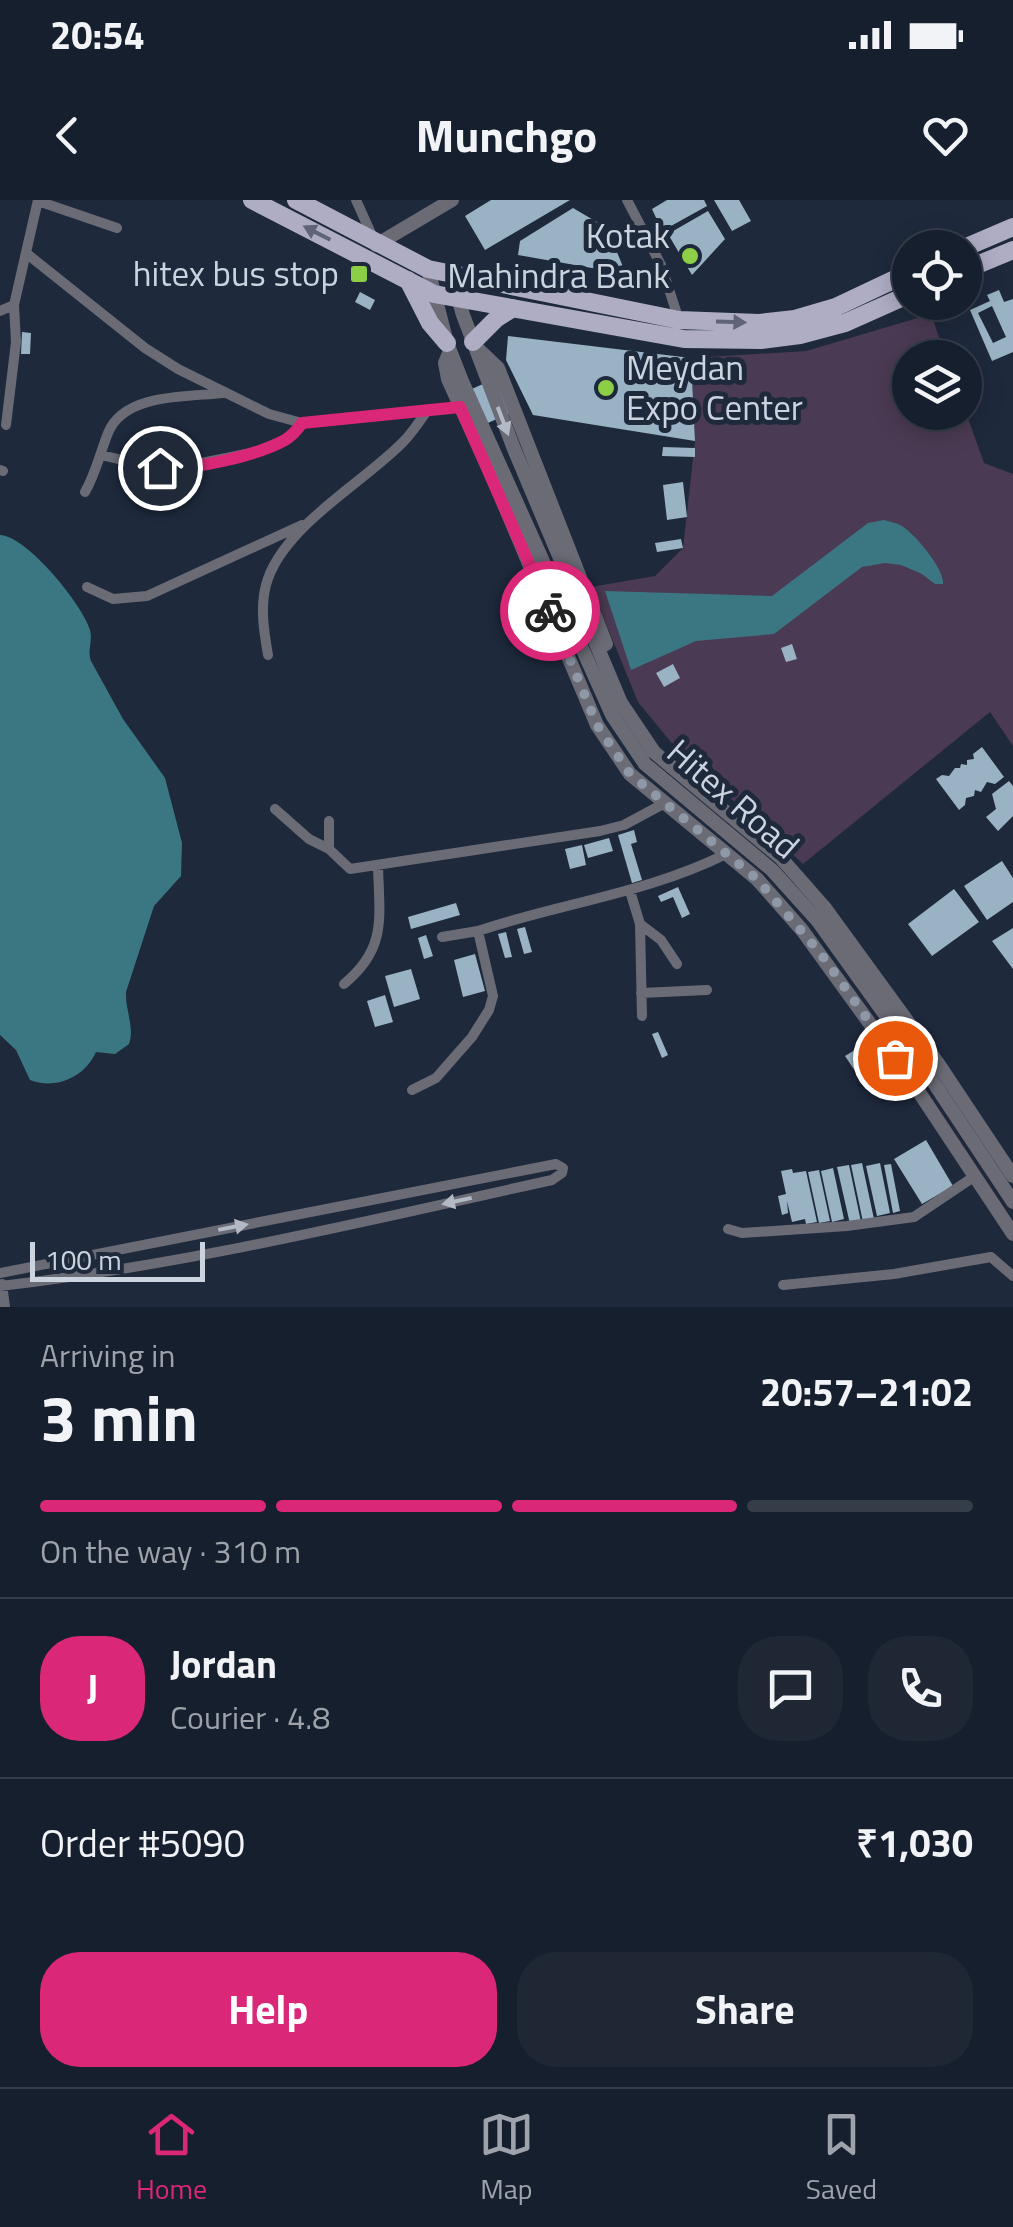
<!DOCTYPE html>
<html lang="en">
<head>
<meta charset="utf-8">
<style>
	:root { --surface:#161f2d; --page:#1f2735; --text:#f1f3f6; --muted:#9ea2aa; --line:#353d49; --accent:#db2777 }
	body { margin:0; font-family:"Titillium Web",sans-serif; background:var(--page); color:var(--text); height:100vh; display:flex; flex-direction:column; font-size:38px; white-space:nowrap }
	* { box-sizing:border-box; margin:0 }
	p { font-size:32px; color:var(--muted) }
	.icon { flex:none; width:55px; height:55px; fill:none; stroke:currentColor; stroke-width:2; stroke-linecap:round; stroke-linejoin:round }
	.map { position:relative; height:1107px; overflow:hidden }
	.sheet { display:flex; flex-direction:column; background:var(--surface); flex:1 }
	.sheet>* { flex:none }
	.controls { position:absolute; left:892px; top:30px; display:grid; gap:20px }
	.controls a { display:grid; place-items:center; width:90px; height:90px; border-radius:50%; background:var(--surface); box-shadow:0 5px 25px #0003,0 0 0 2px var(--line); font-size:50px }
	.scale { position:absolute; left:30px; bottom:25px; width:175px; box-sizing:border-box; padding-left:10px; border:5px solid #cbd3df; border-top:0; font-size:28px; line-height:35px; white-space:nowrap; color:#cbd3df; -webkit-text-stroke:8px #1e293c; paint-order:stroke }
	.pin { position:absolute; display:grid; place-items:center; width:85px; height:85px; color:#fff; margin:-42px; border:5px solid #fff; border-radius:50%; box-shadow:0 2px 10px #0007 }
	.courier { position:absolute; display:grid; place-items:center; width:100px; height:100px; margin:-50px; border:8px solid #db2777; border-radius:50%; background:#fff; color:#222; box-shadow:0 2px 12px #0007 }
	.head em { font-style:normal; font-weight:700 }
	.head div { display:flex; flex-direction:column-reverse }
	.head { display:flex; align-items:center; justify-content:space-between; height:170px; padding:0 40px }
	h1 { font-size:65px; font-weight:700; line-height:75px }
	.bar { display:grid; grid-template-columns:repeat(4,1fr); gap:15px 10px; align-content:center; height:120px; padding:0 40px }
	.bar i { height:12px; border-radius:8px; background:var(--line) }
	.bar .current { background:var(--accent) }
	.bar p { grid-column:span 4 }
	.line { display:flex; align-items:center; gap:25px; padding:0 40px; border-top:2px solid var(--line) }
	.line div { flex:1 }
	.round { display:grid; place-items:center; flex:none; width:105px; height:105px; border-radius:40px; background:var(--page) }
	.cta { display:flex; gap:20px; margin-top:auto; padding:20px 40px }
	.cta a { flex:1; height:115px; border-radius:40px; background:var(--accent); color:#fff; font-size:40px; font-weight:700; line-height:115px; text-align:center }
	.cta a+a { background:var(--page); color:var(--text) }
	.status { display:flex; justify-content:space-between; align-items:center; height:70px; padding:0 50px; background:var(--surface); direction:ltr }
	.status svg { height:28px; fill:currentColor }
	header { display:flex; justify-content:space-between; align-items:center; height:130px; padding:0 40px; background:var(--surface); font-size:45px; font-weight:700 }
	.menu { display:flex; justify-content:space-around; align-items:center; height:140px; border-top:2px solid var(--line); background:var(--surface); font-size:28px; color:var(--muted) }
	.menu a { display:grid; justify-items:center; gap:5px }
	.menu .current { color:var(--accent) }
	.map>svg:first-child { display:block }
	.green { fill:#4b3a53 }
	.water { fill:#3b7782 }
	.building { fill:#99b3c4; fill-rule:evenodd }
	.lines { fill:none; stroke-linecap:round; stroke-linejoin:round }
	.minor { stroke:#6b6b76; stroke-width:10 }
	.tertiary { stroke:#6b6b76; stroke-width:14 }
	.primary { stroke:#aeadc4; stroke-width:18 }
	.oneway { fill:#5f6479 }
	.oneway2 { fill:#b3b9c5 }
	.done { stroke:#8e98a6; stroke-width:10; stroke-dasharray:0 18 }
	.route { stroke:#db2777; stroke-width:12 }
	.poi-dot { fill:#8cce46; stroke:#1e293c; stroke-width:4 }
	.labels { text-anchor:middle; stroke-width:10; stroke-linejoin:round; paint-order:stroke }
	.poi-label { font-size:35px; fill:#cbd3df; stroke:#1e293c; text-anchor:end }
	.street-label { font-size:35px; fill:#cbd3df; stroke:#1e293c }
</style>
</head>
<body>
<div class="status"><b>20:54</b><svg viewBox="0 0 49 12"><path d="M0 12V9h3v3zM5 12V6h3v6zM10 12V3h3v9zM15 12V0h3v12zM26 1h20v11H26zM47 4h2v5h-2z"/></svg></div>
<header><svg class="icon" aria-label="back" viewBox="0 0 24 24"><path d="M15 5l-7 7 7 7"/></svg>Munchgo<svg class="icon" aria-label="heart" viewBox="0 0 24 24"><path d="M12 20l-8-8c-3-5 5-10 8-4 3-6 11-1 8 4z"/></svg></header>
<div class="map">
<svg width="1013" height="1107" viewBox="0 0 1013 1107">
	<rect width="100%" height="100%" fill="#1e293c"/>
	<path class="green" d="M931 114 946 157 910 158V212L965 210 984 263 1013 274V546L990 512 803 664 679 552 638 502 591 387 655 376 683 348 695 241 691 158 806 151Z"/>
	<path class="water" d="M884 320C888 321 896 323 900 325 914 332 945 370 943 384H935L922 374 901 365 885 363 862 367 774 434 696 441 631 470 605 391 772 396 868 323Z
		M0 335C27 336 83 405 90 430 93 442 87 450 91 461L123 519 165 578 182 643 181 676 154 706 126 792C125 810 135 828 129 844L115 854 96 852C85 877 56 890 30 880L16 850 0 835Z"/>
	<path class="building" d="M491 0H570L485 50 465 16Z
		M667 0H704L707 6 662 31 652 9Z
		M714 0H739L751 21 732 31Z
		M573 8 607 28 626 74 518 55 520 41Z
		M708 11 725 39 692 75 668 34Z
		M999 90 1004 102 1013 99V152L992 161 970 110 990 101 987 95ZM992 106 1006 137 993 143 978 113Z
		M360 92 375 100 370 110 355 102Z
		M22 132 31 133 30 154H21Z
		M508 136 691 158 695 241 533 215 506 160Z
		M499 177 515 211 474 229 458 195Z
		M663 247 695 248V257L662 256Z
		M683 282 687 317 667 320 663 285Z
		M681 339 683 348 657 352 655 343Z
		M792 444 797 459 786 462 781 448Z
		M673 464 680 478 664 487 656 473Z
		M982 547 1004 577 995 584 987 582 981 592 975 590 974 596 966 598 965 605 959 610 936 579 942 575 949 576 955 568H960L961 564 967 565V560L974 559 973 554Z
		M1009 581 1013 586V616L998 631 986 617 996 609 992 594Z
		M634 630 637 642 631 644 642 680 632 683 618 635Z
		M609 638 613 651 588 658 584 645Z
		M582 645 586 665 570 669 565 649Z
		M1002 661 1013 678V702L987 720 964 686Z
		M678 687 690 714 682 718 673 697 661 702 658 696Z
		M954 689 979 722 932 756 908 724Z
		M456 703 460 715 411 729 408 717Z
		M525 727 532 752 524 754 517 729Z
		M1013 728V769L992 741Z
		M506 732 512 757 505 758 498 734Z
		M426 735 433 756 424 759 418 738Z
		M475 754 485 791 463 797 454 760Z
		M411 769 420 799 394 807 385 776Z
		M385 795 393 822 375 827 367 801Z
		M658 832 668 855 662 858 652 834Z
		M858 848 870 866 857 874 845 856Z
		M926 940 953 986 922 1004 894 959Z
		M862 963 874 1019 863 1022 851 965Z
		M880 963 890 1013 877 1016 866 966Z
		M891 964 900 1011 893 1013 884 965Z
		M849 965 861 1022 850 1024 837 967Z
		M833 968 844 1019 832 1022 821 971Z
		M792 969 793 973 806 971 817 1022 806 1024 805 1019 792 1022 787 1001 788 1013 782 1015 778 996 786 994 781 971Z
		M819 970 830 1021 819 1023 808 972Z"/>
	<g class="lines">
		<path class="minor" d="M356 0 374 40
			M627 0 661 65 679 120
			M38 1 117 28
			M26 53 145 148 178 169 269 214 302 223 460 207
			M0 111 14 105
			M6 225 16 142 14 105 38 0
			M101 255 148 266 182 267 256 252 289 238 302 223
			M0 270 3 271
			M85 292C96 273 100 253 108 233 124 193 188 197 223 193
			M87 387 113 399 147 396 302 325
			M268 455C264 432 260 408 266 385 281 327 365 282 404 241 413 232 420 220 428 210
			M275 609 309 639 329 649
			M329 621V649L350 669 600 631 624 625 665 603
			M630 691 640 724 661 740 677 764
			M640 724 642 816
			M442 737 478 731
			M344 784C388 748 379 716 378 665
			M641 793 707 790
			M412 890 436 878 472 837 489 810 493 796 478 731C561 703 649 693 728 653
			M728 1029 742 1033 847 1026 914 1017 975 976
			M0 1073 556 964 563 968 562 973 552 980C370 1020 185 1065 0 1086
			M2 1084 5 1107
			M783 1085 894 1074 991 1057 1013 1076"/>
		<path class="tertiary" d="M376 45 452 0
			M428 69 447 143 462 181 612 515 645 564 772 670 817 720 928 874 1013 1002
			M451 73 463 115 514 249 621 503 654 552 781 658 825 708 937 862 1013 976
			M478 149 498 168 606 444
			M450 151 445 163 448 179 490 271 597 525 630 574 757 679 802 730 913 883 1013 1034"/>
		<path class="primary" d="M252 0 434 94 684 139 761 140 800 135 845 123 910 94
			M296 0 428 69 679 120 759 123 795 119 836 107 910 72
			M964 48 1013 27
			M965 70 1013 50
			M408 80 430 123 447 143
			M473 142 497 118 513 108"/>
	</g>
	<defs><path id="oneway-solid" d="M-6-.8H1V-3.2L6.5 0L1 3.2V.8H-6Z" transform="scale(2.5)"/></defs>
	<g class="oneway">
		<use href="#oneway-solid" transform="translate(317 33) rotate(-153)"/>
		<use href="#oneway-solid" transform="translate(731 122) rotate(2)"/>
	</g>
	<g class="oneway2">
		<use href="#oneway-solid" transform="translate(503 221) rotate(69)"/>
		<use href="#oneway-solid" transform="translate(457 1001) rotate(168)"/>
		<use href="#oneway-solid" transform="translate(233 1027) rotate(-11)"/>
	</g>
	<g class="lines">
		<path class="done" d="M550 411 597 525 630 574 757 679 821 754 895 858"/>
		<path class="route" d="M160 268C193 270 256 256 285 240 292 236 297 230 302 223L460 207 550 411"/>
	</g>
	<g class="poi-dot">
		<circle cx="690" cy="56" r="10"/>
		<rect x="349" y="64" width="20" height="20" rx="5"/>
		<circle cx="606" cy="188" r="10"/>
	</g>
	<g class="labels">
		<g class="poi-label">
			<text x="670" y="48">Kotak<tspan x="670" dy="40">Mahindra Bank</tspan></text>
			<text x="339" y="86">hitex bus stop</text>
			<text x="626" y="180" text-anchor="start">Meydan<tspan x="626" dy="40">Expo Center</tspan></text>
		</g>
		<g class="street-label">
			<text transform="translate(733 599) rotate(41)" y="12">Hitex Road</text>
		</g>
	</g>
</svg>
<div class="controls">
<a><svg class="icon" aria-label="locate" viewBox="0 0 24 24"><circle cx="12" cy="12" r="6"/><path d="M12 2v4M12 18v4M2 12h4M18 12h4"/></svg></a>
<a><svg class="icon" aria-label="layers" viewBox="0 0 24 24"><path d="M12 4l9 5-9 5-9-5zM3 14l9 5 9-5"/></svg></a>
</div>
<div class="scale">100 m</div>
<div class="pin" style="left:895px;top:858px;background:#ea580c"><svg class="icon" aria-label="bag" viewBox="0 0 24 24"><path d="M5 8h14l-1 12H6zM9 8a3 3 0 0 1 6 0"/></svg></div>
<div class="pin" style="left:160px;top:268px;background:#1f2937"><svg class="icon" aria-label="home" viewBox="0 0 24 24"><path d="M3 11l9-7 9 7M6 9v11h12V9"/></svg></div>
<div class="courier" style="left:550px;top:411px"><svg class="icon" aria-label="bike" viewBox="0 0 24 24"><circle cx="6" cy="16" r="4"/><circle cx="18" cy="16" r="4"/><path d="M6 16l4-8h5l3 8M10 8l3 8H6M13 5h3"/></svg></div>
</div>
<section class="sheet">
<div class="head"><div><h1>3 min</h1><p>Arriving in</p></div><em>20:57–21:02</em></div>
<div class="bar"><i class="current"></i><i class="current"></i><i class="current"></i><i></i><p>On the way · 310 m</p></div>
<div class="line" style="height:180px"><b class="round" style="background:var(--accent);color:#fff">J</b><div><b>Jordan</b><p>Courier · 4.8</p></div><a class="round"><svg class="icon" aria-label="chat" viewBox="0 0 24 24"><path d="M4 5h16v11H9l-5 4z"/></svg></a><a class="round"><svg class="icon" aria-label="phone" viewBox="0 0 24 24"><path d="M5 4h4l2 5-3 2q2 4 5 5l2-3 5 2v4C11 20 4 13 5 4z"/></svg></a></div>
<div class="line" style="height:130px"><div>Order #5090</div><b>₹1,030</b></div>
<div class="cta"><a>Help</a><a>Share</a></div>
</section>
<nav class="menu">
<a class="current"><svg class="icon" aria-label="home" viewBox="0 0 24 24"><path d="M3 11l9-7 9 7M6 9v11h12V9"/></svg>Home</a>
<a><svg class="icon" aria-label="map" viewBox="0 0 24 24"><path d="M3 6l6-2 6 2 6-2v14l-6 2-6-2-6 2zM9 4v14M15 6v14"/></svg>Map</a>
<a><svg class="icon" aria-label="saved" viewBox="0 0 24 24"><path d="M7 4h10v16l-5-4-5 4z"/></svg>Saved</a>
</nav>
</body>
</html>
